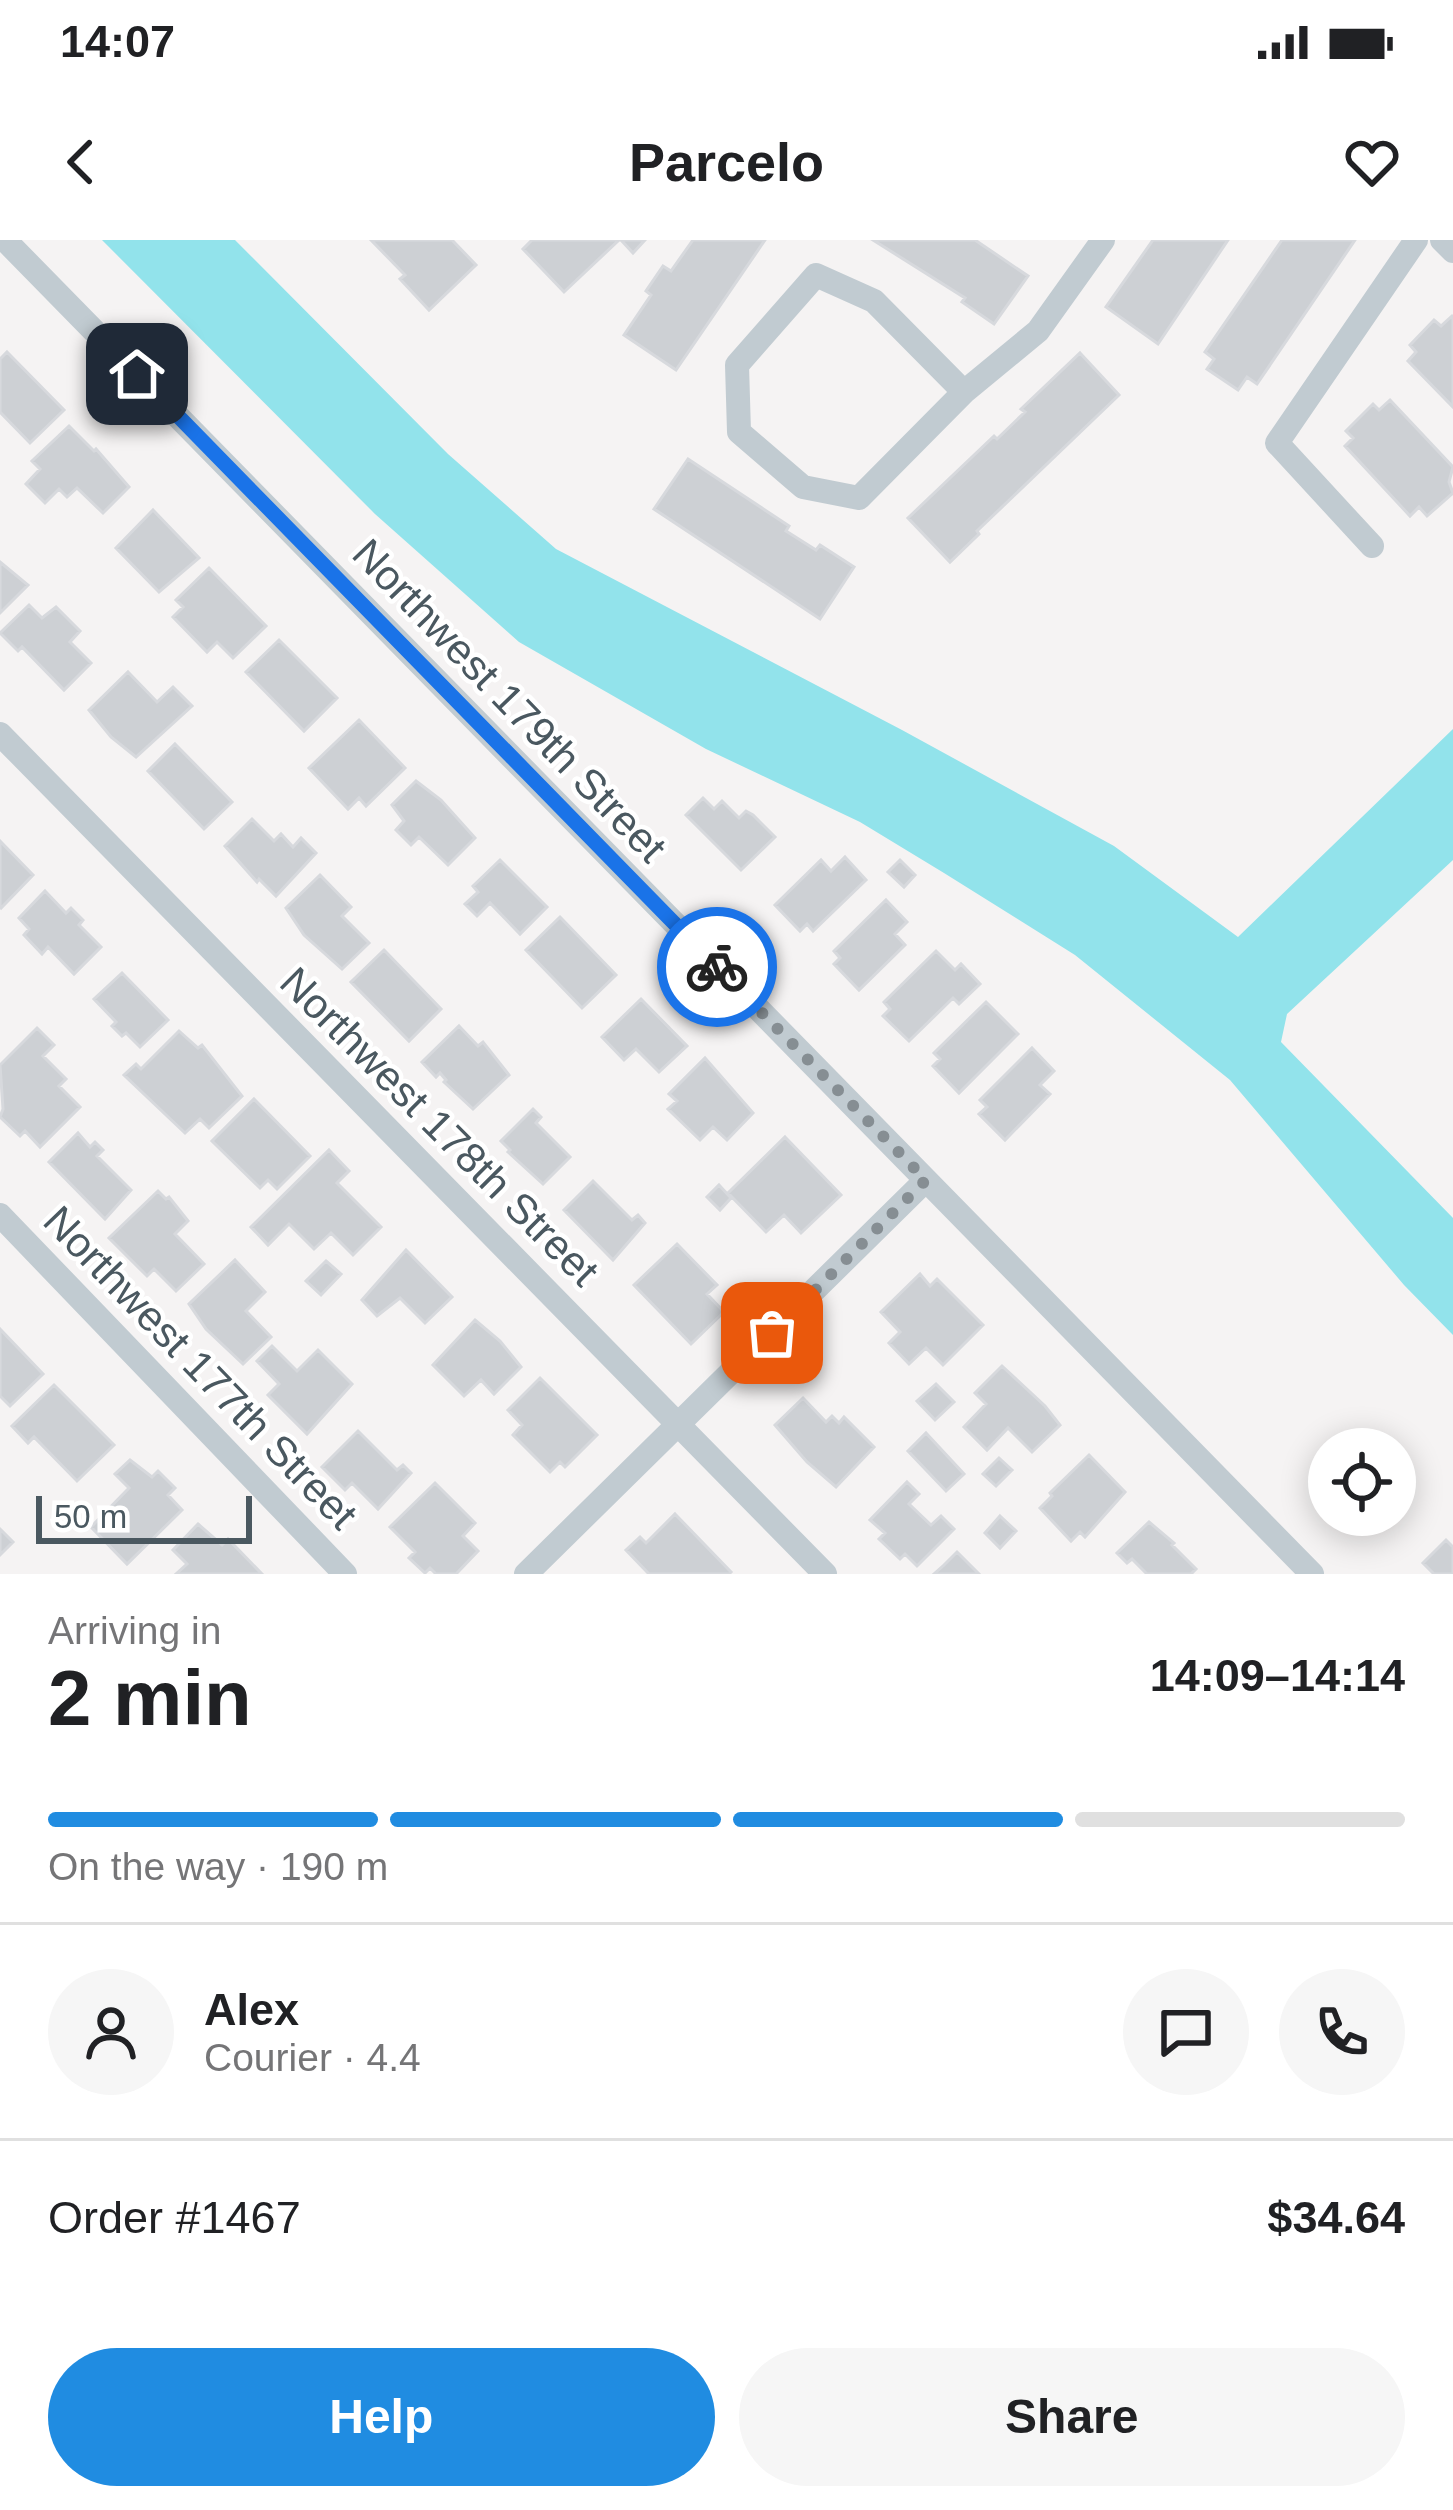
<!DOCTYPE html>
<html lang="en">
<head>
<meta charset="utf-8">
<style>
	:root { --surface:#fff; --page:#f6f6f6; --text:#202124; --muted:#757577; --line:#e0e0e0; --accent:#208ce1 }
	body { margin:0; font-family:Helvetica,sans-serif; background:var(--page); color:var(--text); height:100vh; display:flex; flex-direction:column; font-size:45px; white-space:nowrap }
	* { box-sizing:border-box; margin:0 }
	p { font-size:39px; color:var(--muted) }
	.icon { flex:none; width:66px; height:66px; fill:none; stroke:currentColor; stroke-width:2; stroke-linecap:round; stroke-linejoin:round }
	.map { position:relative; height:1334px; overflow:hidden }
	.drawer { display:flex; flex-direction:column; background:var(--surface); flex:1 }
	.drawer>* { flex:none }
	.controls { position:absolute; left:1308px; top:1188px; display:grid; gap:24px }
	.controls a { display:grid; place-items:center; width:108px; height:108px; border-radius:50%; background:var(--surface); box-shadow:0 6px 30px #0003; font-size:60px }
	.scale { position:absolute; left:36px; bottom:30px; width:216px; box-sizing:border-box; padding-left:12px; border:6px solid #4a5860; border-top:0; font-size:33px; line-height:42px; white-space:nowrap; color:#4a5860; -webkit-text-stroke:9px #fff; paint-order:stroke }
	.pin { position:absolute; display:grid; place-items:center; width:102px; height:102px; color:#fff; margin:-51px; border-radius:24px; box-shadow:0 6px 18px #0006 }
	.courier { position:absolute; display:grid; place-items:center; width:120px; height:120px; margin:-60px; border:9px solid #1a73e8; border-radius:50%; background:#fff; color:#222; box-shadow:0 3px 15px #0007 }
	.headline em { font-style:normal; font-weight:700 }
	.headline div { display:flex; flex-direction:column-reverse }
	.headline { display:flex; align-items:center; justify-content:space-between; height:204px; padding:0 48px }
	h1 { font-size:78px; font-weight:700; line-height:90px }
	.bar { display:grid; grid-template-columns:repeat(4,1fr); gap:18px 12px; align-content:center; height:144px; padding:0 48px }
	.bar i { height:15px; border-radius:9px; background:var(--line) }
	.bar .active { background:var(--accent) }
	.bar p { grid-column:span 4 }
	.line { display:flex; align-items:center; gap:30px; padding:0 48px; border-top:3px solid var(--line) }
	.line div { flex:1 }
	.round { display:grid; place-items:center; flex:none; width:126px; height:126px; border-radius:63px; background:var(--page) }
	.action { display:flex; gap:24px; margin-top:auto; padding:24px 48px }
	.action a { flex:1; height:138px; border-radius:72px; background:var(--accent); color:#fff; font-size:48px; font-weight:700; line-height:138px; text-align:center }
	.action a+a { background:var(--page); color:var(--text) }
	.status { display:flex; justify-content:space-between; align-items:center; height:84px; padding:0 60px; background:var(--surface); direction:ltr }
	.status svg { height:33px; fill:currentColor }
	header { display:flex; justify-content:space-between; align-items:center; height:156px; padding:0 48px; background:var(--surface); font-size:54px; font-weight:700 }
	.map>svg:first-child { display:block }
	.water { fill:#92e3eb }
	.building { fill:#cdd0d4; stroke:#d7d9dd; stroke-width:3 }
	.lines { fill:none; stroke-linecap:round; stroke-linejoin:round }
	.minor { stroke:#c1cbd1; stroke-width:24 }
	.done { stroke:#868e93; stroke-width:12; stroke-dasharray:0 21.6 }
	.route { stroke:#1a73e8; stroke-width:15 }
	.labels { text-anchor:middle; stroke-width:9; stroke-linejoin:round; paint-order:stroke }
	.street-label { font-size:42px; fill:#4a5860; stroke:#fff }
</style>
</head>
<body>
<div class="status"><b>14:07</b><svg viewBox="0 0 49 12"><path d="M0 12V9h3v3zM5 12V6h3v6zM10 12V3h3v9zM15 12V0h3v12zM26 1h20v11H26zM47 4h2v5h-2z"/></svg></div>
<header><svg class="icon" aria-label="back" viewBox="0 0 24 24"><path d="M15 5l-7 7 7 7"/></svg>Parcelo<svg class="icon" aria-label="heart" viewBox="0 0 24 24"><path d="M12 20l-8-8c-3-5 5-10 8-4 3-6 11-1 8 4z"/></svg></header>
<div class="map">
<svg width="1453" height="1334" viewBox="0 0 1453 1334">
	<rect width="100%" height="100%" fill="#f5f3f3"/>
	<path class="water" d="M102 0H235L448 214 556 309 902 490 1114 606 1238 697 1453 489V620L1287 774 1281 802 1453 978V1095L1404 1045 1230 840 1075 715 944 633 860 582 706 509 519 402 375 274Z"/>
	<path class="building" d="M371 0H452L476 25 429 70 400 39 405 35Z
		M532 0H619L564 52 523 9Z
		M621 0H645L633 13Z
		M693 0H765L676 130 624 95 651 55 646 51 663 26 671 31Z
		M873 0H975L1028 36 994 84 962 62 965 58Z
		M1153 0H1228L1158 104 1106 67Z
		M1282 0H1355L1257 144 1247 137 1238 150 1207 129 1214 119 1205 112Z
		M1452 76 1453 77V167L1408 121 1416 112 1410 105 1434 80 1441 86Z
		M7 112 64 170 30 203 0 172V119Z
		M1080 113 1119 155 977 291 979 294 950 322 908 278 994 196 997 199 1025 172 1021 169Z
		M1390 160 1453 227 1449 242 1453 253 1427 276 1419 267 1410 276 1345 206 1353 198 1346 191 1373 164 1379 170Z
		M69 186 94 211 96 209 129 247 103 273 77 248 67 257 59 249 45 263 26 244 40 229 32 221Z
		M688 219 789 286 786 291 816 310 820 305 854 327 820 379 654 269Z
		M153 270 199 318 159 352 116 308Z
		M0 322 28 345 0 373Z
		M209 328 266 386 233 418 217 402 207 412 173 377 183 367 176 360Z
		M29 365 42 378 56 367 80 391 70 402 91 423 64 450 22 407 18 411 0 393Z
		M279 400 337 458 304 491 246 432Z
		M128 432 157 462 173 447 192 466 136 517 111 497 89 470Z
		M359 480 405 528 366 566 359 558 348 569 309 528Z
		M175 504 232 562 204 589 148 531Z
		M416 541 441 560 475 598 448 625 419 597 411 605 396 590 404 581 392 565Z
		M703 558 714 569 722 561 739 578 746 571 753 575 775 597 741 630 686 575Z
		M252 579 274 601 281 594 293 607 301 598 316 613 276 656 259 639 257 642 225 606Z
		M0 601 33 635 1 668 0 667Z
		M845 617 866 640 813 691 807 684 800 691 775 665 821 620 831 631Z
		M500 620 547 667 520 694 490 663 477 676 465 664 478 652 473 646Z
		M900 620 915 635 904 647 888 632Z
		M320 635 351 667 342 676 369 703 342 729 304 695 286 668Z
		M45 651 66 673 71 668 83 680 79 685 101 707 74 734 48 707 42 714 24 695 29 689 19 678Z
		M886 660 907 682 895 694 905 705 859 750 834 724 840 718 834 711Z
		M560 677 616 735 582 768 526 710Z
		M384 710 441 769 409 801 351 742Z
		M936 711 955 730 961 724 980 744 959 764 953 758 909 801 883 776 890 769 884 762Z
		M122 733 168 780 140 807 126 793 122 796 112 786 116 782 94 759Z
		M641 759 687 806 659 832 636 809 624 820 602 797Z
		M986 762 1018 794 959 853 933 826 940 819 934 813Z
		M459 786 478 806 483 802 509 835 473 869 444 842 446 840 440 833 436 837 422 822Z
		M37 788 54 805 43 816 66 839 59 846 80 867 40 907 25 891 20 896 0 877 3 869 0 825Z
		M179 791 198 808 202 805 242 856 209 888 200 879 185 893 124 835 136 824 141 829Z
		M1032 808 1054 831 1040 845 1050 854 1005 900 979 874 987 867 980 860Z
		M705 818 753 873 727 900 713 887 700 900 668 869 677 861 669 854Z
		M254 859 310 916 277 949 268 940 260 948 212 901Z
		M533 869 541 877 536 883 570 917 543 944 508 912 510 910 501 901Z
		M78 893 90 907 95 902 103 910 97 916 131 950 105 979 49 922Z
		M785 897 841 955 801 993 784 975 766 992 728 953Z
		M329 910 349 931 337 943 381 987 353 1015 331 993 314 1009 289 984 268 1005 251 987Z
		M593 941 632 980 638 975 645 983 613 1020 564 970Z
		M719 945 731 958 720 970 707 957Z
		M158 951 166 959 169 957 188 981 175 994 204 1024 176 1051 154 1029 147 1036 109 998Z
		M677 1004 717 1045 707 1054 724 1072 691 1104 634 1045Z
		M406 1010 452 1057 425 1083 400 1058 377 1076 362 1060Z
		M235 1020 265 1052 246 1071 271 1097 243 1124 206 1089 189 1064Z
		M326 1021 341 1034 321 1055 306 1041Z
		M920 1034 930 1046 937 1039 983 1085 943 1125 926 1108 909 1124 889 1103 900 1092 881 1072Z
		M475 1080 500 1101 521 1127 494 1154 481 1140 464 1156 433 1125Z
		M0 1089 43 1134 10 1166 0 1156Z
		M272 1106 297 1131 318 1110 352 1144 307 1194 268 1155 279 1144 257 1121Z
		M1002 1126 1045 1166 1060 1185 1032 1212 1008 1188 987 1210 964 1187 986 1164 975 1153Z
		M540 1138 597 1195 565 1227 560 1222 550 1232 513 1195 522 1185 508 1170Z
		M936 1144 954 1162 935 1180 917 1161Z
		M54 1145 114 1205 77 1241 34 1197 28 1203 12 1186Z
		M803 1158 826 1182 832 1176 839 1183 844 1177 874 1207 836 1247 807 1222 775 1185Z
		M358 1191 397 1230 403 1225 411 1233 378 1269 352 1243 345 1250 322 1227Z
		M926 1193 964 1234 946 1251 908 1211Z
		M1089 1215 1125 1252 1085 1297 1080 1292 1071 1301 1040 1268 1052 1256 1050 1253Z
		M999 1218 1012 1230 996 1246 983 1234Z
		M130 1220 152 1237 158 1231 175 1248 168 1255 182 1270 127 1324 91 1287 129 1248 115 1234Z
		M907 1242 919 1254 909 1264 931 1285 941 1276 954 1289 917 1326 905 1314 900 1319 879 1299 885 1293 870 1280Z
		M435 1243 475 1283 463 1296 478 1311 456 1334H436L430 1328 425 1333 409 1318 415 1312 390 1287Z
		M675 1274 731 1332 729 1334H649L626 1310 640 1297 646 1303Z
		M1000 1276 1016 1291 1000 1308 985 1293Z
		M1149 1282 1174 1303 1172 1305 1196 1329 1191 1334H1147L1132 1319 1127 1323 1117 1313Z
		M198 1284 222 1305 228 1299 262 1334H176L187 1324 173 1310Z
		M0 1289 13 1302 0 1315Z
		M1446 1300 1453 1307V1334H1434L1423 1323Z
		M957 1312 979 1334H934L944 1325Z"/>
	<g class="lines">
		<path class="minor" d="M5 0 1312 1334
			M1442 0 1453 11
			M816 35 874 61 964 152 859 258 803 247 739 192 737 125Z
			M964 152 1038 91 1103 0
			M1372 306 1277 203 1416 0
			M0 494 825 1334
			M0 975 345 1334
			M526 1334 926 940"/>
	</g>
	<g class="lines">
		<path class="done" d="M717 727 926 940 772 1093"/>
		<path class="route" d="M137 134 717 727"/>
	</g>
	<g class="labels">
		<g class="street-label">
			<text transform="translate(510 460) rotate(46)" y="15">Northwest 179th Street</text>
			<text transform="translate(440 886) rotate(45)" y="15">Northwest 178th Street</text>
			<text transform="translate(201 1127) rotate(46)" y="15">Northwest 177th Street</text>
		</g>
	</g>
</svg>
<div class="controls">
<a><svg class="icon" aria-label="locate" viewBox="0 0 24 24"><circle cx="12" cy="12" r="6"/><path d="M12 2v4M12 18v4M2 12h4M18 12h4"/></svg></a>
</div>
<div class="scale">50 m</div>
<div class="pin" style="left:772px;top:1093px;background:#ea580c"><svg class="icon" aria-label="bag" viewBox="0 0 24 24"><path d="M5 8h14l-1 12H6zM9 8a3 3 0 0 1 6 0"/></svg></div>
<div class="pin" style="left:137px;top:134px;background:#1f2937"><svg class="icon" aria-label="home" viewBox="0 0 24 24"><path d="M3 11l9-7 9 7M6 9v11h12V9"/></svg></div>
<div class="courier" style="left:717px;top:727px"><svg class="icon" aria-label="bike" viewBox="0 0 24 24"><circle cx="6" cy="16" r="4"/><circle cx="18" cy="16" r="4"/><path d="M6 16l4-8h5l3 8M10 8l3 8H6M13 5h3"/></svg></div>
</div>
<section class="drawer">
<div class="headline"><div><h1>2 min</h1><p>Arriving in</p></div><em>14:09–14:14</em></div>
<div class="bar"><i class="active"></i><i class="active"></i><i class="active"></i><i></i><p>On the way · 190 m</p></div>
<div class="line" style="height:216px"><a class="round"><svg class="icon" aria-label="person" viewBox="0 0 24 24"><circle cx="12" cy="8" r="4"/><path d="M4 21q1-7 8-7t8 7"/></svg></a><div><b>Alex</b><p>Courier · 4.4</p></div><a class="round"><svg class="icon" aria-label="chat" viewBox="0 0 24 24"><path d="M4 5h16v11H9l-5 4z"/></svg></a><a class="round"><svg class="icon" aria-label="phone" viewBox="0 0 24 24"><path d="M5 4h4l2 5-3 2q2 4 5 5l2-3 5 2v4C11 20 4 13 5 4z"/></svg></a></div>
<div class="line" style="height:156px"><div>Order #1467</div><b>$34.64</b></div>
<div class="action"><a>Help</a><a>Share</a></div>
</section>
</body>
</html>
